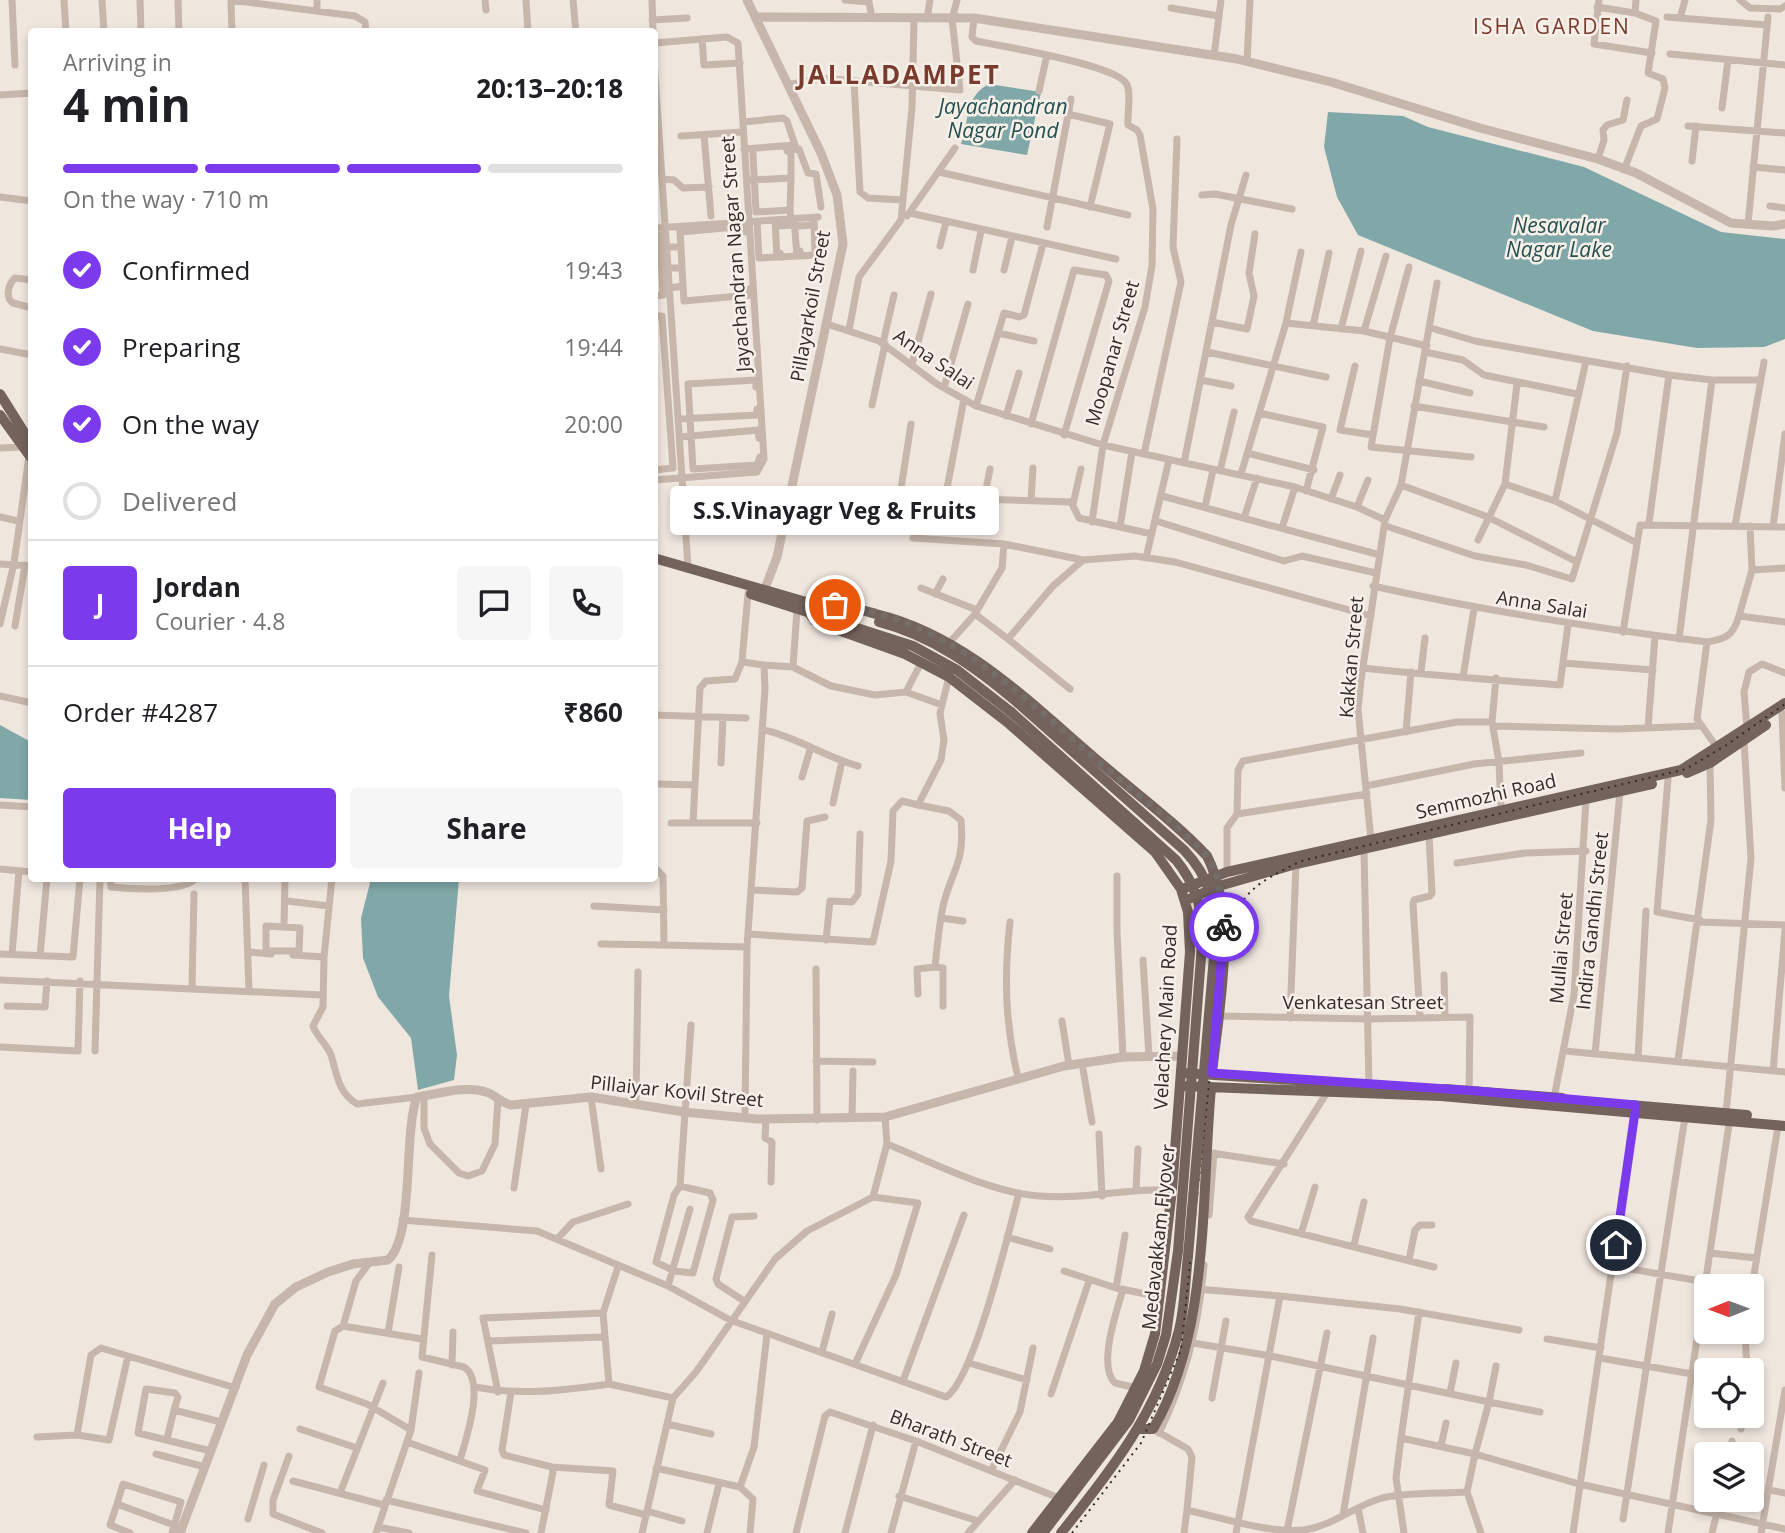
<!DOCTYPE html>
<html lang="en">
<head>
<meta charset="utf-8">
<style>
	:root { --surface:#fff; --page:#f6f6f6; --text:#202124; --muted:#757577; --line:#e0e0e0; --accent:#7c3aed }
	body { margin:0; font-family:"Open Sans",sans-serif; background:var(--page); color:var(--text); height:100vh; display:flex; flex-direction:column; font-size:26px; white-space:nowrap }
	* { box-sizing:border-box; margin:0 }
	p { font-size:23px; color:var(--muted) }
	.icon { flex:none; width:38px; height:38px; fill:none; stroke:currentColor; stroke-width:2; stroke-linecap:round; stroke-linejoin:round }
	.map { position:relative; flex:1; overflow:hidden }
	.panel { position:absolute; left:28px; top:28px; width:630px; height:854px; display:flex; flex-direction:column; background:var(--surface); border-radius:7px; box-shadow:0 4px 10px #0003 }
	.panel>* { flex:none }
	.needle { width:46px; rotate:269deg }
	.fabs { position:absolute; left:1694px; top:1274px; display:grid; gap:14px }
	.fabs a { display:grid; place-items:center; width:70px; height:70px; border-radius:7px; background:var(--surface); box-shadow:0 4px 10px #0003; font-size:35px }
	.pin { position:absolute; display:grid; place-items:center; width:60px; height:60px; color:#fff; margin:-30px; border:4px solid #fff; border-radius:50%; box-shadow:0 2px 7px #0007 }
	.courier { position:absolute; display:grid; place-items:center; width:70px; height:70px; margin:-35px; border:5px solid #7c3aed; border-radius:50%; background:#fff; color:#222; box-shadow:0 2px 9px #0007 }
	.bubble { position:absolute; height:49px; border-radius:7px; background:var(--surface); box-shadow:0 4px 10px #0003; font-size:23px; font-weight:700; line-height:49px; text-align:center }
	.head em { font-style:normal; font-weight:700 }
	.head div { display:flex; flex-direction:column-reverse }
	.head { display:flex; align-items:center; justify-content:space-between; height:119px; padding:0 35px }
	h1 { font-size:46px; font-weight:700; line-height:52px }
	.bar { display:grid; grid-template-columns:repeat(4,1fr); gap:10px 7px; align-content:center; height:84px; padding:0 35px }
	.bar i { height:9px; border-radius:5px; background:var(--line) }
	.bar .current { background:var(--accent) }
	.bar p { grid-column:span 4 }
	.line { display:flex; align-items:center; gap:18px; padding:0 35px; border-top:2px solid var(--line) }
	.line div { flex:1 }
	.round { display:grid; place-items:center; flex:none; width:74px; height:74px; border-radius:7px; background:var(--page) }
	ol { padding:0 35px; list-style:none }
	li { display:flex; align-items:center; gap:21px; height:77px }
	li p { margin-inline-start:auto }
	li .icon { padding:7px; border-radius:50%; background:var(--accent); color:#fff; stroke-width:4 }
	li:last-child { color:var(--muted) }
	li i { width:38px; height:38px; border:4px solid var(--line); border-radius:50% }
	.action { display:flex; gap:14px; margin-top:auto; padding:14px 35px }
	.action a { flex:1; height:80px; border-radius:7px; background:var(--accent); color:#fff; font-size:28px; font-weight:700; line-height:80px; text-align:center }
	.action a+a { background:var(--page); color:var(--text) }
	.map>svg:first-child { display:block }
	.water { fill:#80a8a8 }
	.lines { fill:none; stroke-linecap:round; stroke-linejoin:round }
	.minor { stroke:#c6b6ab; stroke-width:7 }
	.tertiary { stroke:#c6b6ab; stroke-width:9 }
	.primary { stroke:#74635c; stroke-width:10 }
	.rail { stroke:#342c29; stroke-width:2; stroke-dasharray:2 5; stroke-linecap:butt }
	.primary-bridge { stroke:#74635c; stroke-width:10 }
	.done { stroke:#756d68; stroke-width:7; stroke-dasharray:0 12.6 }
	.route { stroke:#7c3aed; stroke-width:9 }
	.labels { text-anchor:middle; stroke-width:5; stroke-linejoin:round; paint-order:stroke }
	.street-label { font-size:19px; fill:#342c29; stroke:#f7f0e9 }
	.neighbourhood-label { font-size:21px; letter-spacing:2px; fill:#793b2d; stroke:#f7f0e9 }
	.water-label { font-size:21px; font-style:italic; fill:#245050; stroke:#f7f0e9 }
	.district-label { font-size:26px; font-weight:bold; letter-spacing:2px; fill:#793b2d; stroke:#f7f0e9 }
</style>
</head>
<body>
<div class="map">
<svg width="1785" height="1533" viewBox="0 0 1785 1533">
	<rect width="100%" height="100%" fill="#efe6de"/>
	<path class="water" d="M989 84 1041 92 1027 155 961 144C970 120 964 97 989 84Z
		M1328 112 1403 116 1428 127 1584 167 1721 232 1785 239V339L1764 347 1697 348 1593 331 1358 235 1337 197 1324 147Z
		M0 725 31 742V800L0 798Z
		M371 879H459L449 996 457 1055 454 1080 418 1090 411 1038 378 997 363 958 361 918Z"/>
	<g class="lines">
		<path class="minor" d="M12 0 15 65
			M64 0 66 32
			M102 0 104 32
			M140 0 141 32
			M178 0 179 32
			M231 0 355 16 365 22 366 32
			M485 0 486 10
			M526 0 528 32
			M573 0 576 32
			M652 0 653 32
			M845 0 869 2 872 18
			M1599 0 1594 44 1652 53
			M1740 0 1750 8 1780 9 1785 6
			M231 2 232 32
			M1597 7 1635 13
			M1171 8 1219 16
			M317 11V0
			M1667 17 1767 25
			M974 18 972 37 976 41C1001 46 1113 64 1126 83 1132 92 1127 114 1128 125L1137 130 1140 135 1153 209 1152 266 1145 307 1103 445 1092 522
			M1680 18 1685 0
			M927 19 930 0
			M652 20 687 18
			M702 39 704 65 740 63
			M654 43 727 37 738 43 764 459 757 472 654 480
			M1670 54 1785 65
			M1214 56 1221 0
			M654 59 688 567
			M1247 62 1250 0
			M854 82 860 192 868 198 903 200
			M788 85 821 78 960 90 952 19 957 0
			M1039 91 1047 55
			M0 95 32 93
			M1722 108 1728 60
			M1068 114 1110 124 1090 207
			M743 122 783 118 787 121 795 145 744 149
			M1688 126 1785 133
			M704 135 711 216
			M681 136 743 132
			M791 150 799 149 808 173 816 174 821 207
			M787 151 791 150V178
			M753 154 756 212 790 210 791 219
			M1598 159 1604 140 1603 130 1607 125 1623 120 1627 100
			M1692 161 1696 126
			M1753 167 1785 170
			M1624 170 1641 126 1657 119 1665 88 1663 79 1648 73 1656 21 1635 13 1636 0
			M939 172 1128 215
			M663 179 674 180 683 188 709 187
			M750 180 791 178 790 210
			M1202 195 1215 194 1292 209
			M0 197 32 201
			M1770 206 1785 208
			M910 213 1116 259
			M907 216 955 148
			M757 221 759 258 777 257 775 220
			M745 222 818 217
			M1748 224 1768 17
			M778 226 795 225
			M798 226 814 225
			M1047 227 1071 99
			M654 228 733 223
			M654 235H660L663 295 654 296
			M940 246 946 222
			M668 247H681L680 232 746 226V232
			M681 247 682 268
			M800 251V256L815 255 814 218
			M780 253V257L797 256 794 219
			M1409 267 1390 338 1371 447 1471 457
			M669 268H682L683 286 670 288
			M973 270 981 231
			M1004 270 1012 237
			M32 280 15 278C8 284 5 298 13 303L32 308
			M683 286 684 301 750 295 749 289
			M654 316H662L673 468 654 470
			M1212 322 1247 329 1254 296 1249 273 1255 234
			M1286 323 1364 331 1427 346
			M827 324 879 341 937 384 976 406 1103 445 1295 487 1357 507 1385 520
			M1313 326 1329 253
			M1431 328 1475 341 1669 375 1712 380H1760
			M1341 329 1361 251
			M849 330 859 277 901 220 912 108 914 19
			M1364 331 1386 256
			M998 333 1034 341
			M883 343 894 295
			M0 349 32 355
			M1207 352 1326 377
			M1425 352 1463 360 1484 375 1577 394
			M912 364 931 294
			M1355 366 1340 430 1373 435
			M1201 380 1231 386
			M1419 381 1470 393
			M756 387V380L688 384 693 469 757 465 760 457
			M944 388 968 304
			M872 405 885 344
			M976 406 1004 313 1019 317 1024 315 1043 244
			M1414 406 1544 427
			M1259 413 1323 427 1306 491
			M1006 416 1019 373
			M679 419 757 415V409
			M1031 424 1074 270 1106 275 1109 281 1064 435
			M680 437 758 430 759 438
			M0 448 20 447
			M1247 453 1314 470
			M1144 454 1181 282 1173 247 1177 139
			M1184 463 1231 225 1246 175
			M1220 471 1234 412
			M1241 474 1286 323 1301 252
			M1505 484 1555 501 1637 543
			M1401 485 1488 517 1577 562
			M900 495 911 424
			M879 496 1071 502 1079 518 1152 534
			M1162 496 1380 555
			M945 499 964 399
			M984 499 990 469
			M1331 499 1340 475
			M1031 500 1033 468
			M1555 501 1586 361
			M1073 504 1081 469
			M1205 507 1213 470
			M1357 507 1368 480
			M0 517 18 521
			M1244 518 1257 478
			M1156 521 1284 561 1302 556 1376 573
			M1649 523 1669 375
			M1386 526 1475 556 1526 565 1572 579 1617 433 1627 366
			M1735 526 1764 362
			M1750 526 1752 570
			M1120 527 1132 452
			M1773 527 1785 434
			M1282 528 1295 487
			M913 538 1004 544 1083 560
			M1478 540 1505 484 1517 384
			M1146 558 1169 460
			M0 564 32 566
			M1373 586C1484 611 1594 628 1707 642 1726 639 1733 636 1739 616L1785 622
			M921 588 977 610
			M935 594 943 579
			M797 610 793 667 831 686 875 695 906 692 942 705
			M975 614 1002 568 1004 544
			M1739 616 1752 570 1785 568
			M0 624 14 563 29 456
			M15 626 25 565
			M1623 632 1640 525 1785 527
			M1008 639 1070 689
			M1679 639 1712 380
			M950 642 975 614 1008 639 1053 586 1083 560 1135 556 1175 562 1371 616
			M1707 642 1697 719 1718 749
			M1563 663 1653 670
			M764 665 793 667
			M1363 668C1429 675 1493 680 1560 685L1568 625
			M1421 672 1425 638
			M1463 677 1474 609
			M1496 678 1492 722 1499 762 1501 810
			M906 692 922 661
			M0 696 32 703
			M1782 713 1785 788
			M654 715 746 718
			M1493 726 1617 729 1699 726
			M1648 728 1655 636
			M1747 728 1744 692 1749 672 1762 664 1785 673
			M764 730C797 737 825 757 858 766
			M1406 732 1411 672
			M721 763 723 717
			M802 777 810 750
			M1668 779 1657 912 1700 920
			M658 784 695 785
			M1366 786 1474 764 1581 753
			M833 803 842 761
			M0 805 32 807
			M1237 814 1238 770 1243 761 1457 722H1492
			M671 823H757
			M693 823 700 688 706 681 735 679 742 662
			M1371 840 1358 709 1361 680 1385 520 1401 485 1437 283
			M1364 850 1369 1087
			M1457 863 1525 853 1586 851
			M654 867 663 876 664 945 747 947
			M0 869 32 872
			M1227 872V828L1237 814 1367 794
			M1117 876V932L1123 1057
			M110 878 111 887C130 889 185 893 196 878
			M245 878 249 991
			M332 878 324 957 323 1007 313 1026C316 1036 327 1044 331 1055 337 1074 338 1093 357 1104L417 1097
			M753 890 797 892 802 888 807 821 825 817
			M287 901 329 906
			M594 906 664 910
			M941 918 963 921
			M1010 922C1004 976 1005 1024 1018 1077
			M1699 922 1785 925
			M284 925 285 878
			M266 926 300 928 299 951H266Z
			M748 934 873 942 891 861 893 811 902 801 918 805
			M826 940 830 901 852 902 858 894 860 834
			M601 944 664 945
			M249 952 271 954
			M0 954 73 957 80 878
			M12 954 19 871
			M293 955 324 957
			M40 956 47 878
			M1143 960 1149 1056
			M816 969 817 1120
			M1444 975 1445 1017
			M0 980 322 995
			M192 987 194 894
			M918 994 917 969 935 967
			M7 1006 45 1007 47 981
			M943 1006V968L935 967C937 947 939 926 943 906 952 869 965 864 961 820L949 811 918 805 941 760 944 740 940 713 949 677
			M1218 1016 1369 1019 1470 1017 1469 1094
			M1420 1017 1413 904 1414 900 1430 896 1432 893 1429 835
			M1290 1018 1296 864
			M1062 1021 1069 1065
			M0 1047 78 1051 80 981
			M95 1051 100 878
			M1565 1051 1785 1072
			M1595 1054 1620 792
			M1638 1058 1646 911
			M1678 1060 1711 820 1710 763
			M816 1061 873 1062
			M1082 1063 1092 1122
			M1773 1071 1785 930
			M1328 1091 1248 1217 1251 1221 1434 1267
			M424 1096V1128L430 1144 459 1173 468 1176 482 1171 495 1144 498 1100
			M591 1097 601 1169
			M1554 1098 1574 995 1586 800
			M636 1102 638 972
			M1726 1113 1751 858 1744 740
			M885 1117 887 1144
			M745 1118 747 947 765 689 764 665 742 662 748 593
			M852 1118 853 1071
			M766 1119 765 1138 772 1142 771 1182
			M1099 1134 1102 1196
			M1212 1153 1284 1164
			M680 1186 674 1195 656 1262 674 1271 693 1273 713 1200 710 1193 680 1186 691 1025
			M514 1188 526 1105
			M1136 1189 1138 1149
			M1209 1215 1214 1153
			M402 1220 537 1231 668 1286 730 1320 946 1397C974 1380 1009 1230 1019 1193
			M1301 1234 1315 1187
			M1007 1237 1050 1249
			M558 1238 573 1222 628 1204
			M1354 1245 1364 1202
			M1710 1253 1756 1258
			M432 1255 422 1357 464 1367C486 1381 466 1439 460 1460
			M1409 1260 1415 1230 1420 1225H1432
			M1613 1266 1706 1282
			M618 1267 603 1313 609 1384 673 1398
			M1064 1271 1116 1288 1161 1297
			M668 1286 690 1209
			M1752 1287 1778 1126
			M1116 1288 1125 1235
			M1123 1289C1117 1311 1097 1366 1115 1383L1137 1388
			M1197 1289 1280 1296
			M744 1301 718 1284 716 1279 732 1217 754 1216
			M343 1326 356 1281 370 1262
			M1745 1332 1747 1370
			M388 1333 399 1267
			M1547 1339 1601 1348
			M489 1341 603 1337
			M1187 1342 1271 1356 1489 1402 1475 1454 1579 1484 1785 1529
			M822 1352 832 1314
			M1600 1358 1692 1374
			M969 1363 1027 1380
			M855 1364 896 1275 918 1203 873 1197
			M452 1365 453 1332
			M1496 1366 1489 1402 1540 1412
			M903 1381 964 1215
			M475 1387C520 1396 564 1390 609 1384
			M498 1392 483 1318 603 1313
			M511 1392 502 1450 504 1455 552 1467 553 1472 541 1533
			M1450 1393 1456 1363
			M1051 1394 1089 1281
			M1212 1398 1226 1321
			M667 1424 711 1434
			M300 1429 357 1448
			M1153 1429 1188 1449 1192 1457 1187 1510C1223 1518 1266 1533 1303 1530 1331 1527 1354 1506 1382 1498 1408 1492 1440 1494 1467 1492L1475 1454 1401 1438 1419 1312
			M1741 1429 1743 1416
			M411 1430 367 1404 319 1387 335 1331 343 1326 422 1339
			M1159 1433C1186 1379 1199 1325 1204 1265
			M77 1435 91 1355 101 1348 128 1356
			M37 1437 77 1435 109 1440 128 1356 236 1388
			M1401 1438 1396 1478 1404 1533
			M167 1439 174 1410
			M407 1442 485 1470 477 1491 546 1510
			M1441 1446 1446 1423
			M211 1451 138 1433 146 1389 175 1393 178 1397 174 1410 221 1422
			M156 1454 205 1467
			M1729 1454 1732 1441
			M289 1456 273 1500V1514L322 1533
			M552 1467 613 1471 609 1505 646 1515
			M656 1468 740 1487 753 1499 750 1533
			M992 1469 1020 1412 1033 1348
			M293 1481 384 1505
			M740 1487 754 1447 767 1334
			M1769 1490 1785 1493
			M1467 1492 1481 1533
			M340 1493 383 1383
			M899 1496 978 1521
			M386 1500 526 1533
			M117 1504 123 1484 181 1502 172 1533
			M1358 1508 1363 1533
			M647 1511 682 1521
			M1343 1515 1373 1338
			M248 1519 264 1465
			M1623 1519 1685 1117
			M378 1527 409 1533
			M1287 1531 1327 1333
			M130 1533 110 1525 117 1504 182 1528
			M376 1533 411 1430 419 1373
			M642 1533 673 1398 696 1372 775 1259 807 1231 873 1197 887 1144C932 1162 991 1193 1039 1196 1084 1200 1127 1188 1172 1190
			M707 1533 719 1484
			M796 1533 825 1416 830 1412 916 1441 1059 1498
			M845 1533 873 1425
			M891 1533 916 1441
			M968 1533 1015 1480
			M1184 1533 1187 1510
			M1236 1533 1280 1296 1400 1309 1519 1330
			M1573 1533 1635 1111
			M1668 1533 1730 1118
			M1712 1533 1720 1500
			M1761 1533 1785 1390"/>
		<path class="tertiary" d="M747 0 821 153 837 195 843 244 777 557 764 591
			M756 17 974 18 1237 59 1331 82 1480 128 1598 159 1636 173 1731 223 1773 226 1785 224
			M180 1533 247 1355 275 1304 296 1287 328 1272 353 1264 388 1260C415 1236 403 1133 417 1097 438 1094 465 1085 486 1092 496 1095 501 1103 511 1105L591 1097 684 1112 757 1119 885 1117 1064 1066 1123 1057 1183 1056"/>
		<path class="primary" d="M0 394 32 445
			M0 415 32 459
			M654 558 830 609
			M751 594 913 646 957 670 1011 712
			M824 608C842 604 858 609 876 614 967 636 1033 706 1103 765 1138 795 1176 823 1207 856 1238 917 1219 1007 1212 1073
			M810 614 815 621 827 626 905 654 949 677 1007 722 1155 852 1181 889 1188 912 1190 952 1172 1190 1155 1334 1144 1371 1118 1422 1032 1533
			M879 622C933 636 977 668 1018 703
			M1687 773 1710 763 1766 725
			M1185 888 1227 872 1681 770 1785 703
			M1189 899 1219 886 1296 864 1652 784
			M1184 1073 1401 1087
			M1183 1086 1441 1096 1785 1126
			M1445 1089 1562 1098
			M1630 1105 1747 1115
			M1138 1429H1153C1210 1332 1201 1197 1211 1088
			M1061 1533C1111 1471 1159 1410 1179 1330 1185 1306 1185 1281 1188 1256"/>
		<path class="rail" d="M1072 1533 1141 1443 1181 1350 1224 940C1243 889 1254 885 1301 861L1686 769 1725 746 1785 704"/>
		<path class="primary-bridge" d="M1018 703 1184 850C1211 878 1217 907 1215 945L1188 1256
			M1011 712 1176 860C1194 882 1201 904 1203 932L1178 1251 1166 1335 1157 1364 1129 1420 1043 1533"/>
	</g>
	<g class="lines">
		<path class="done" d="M835 605C947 618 1017 692 1098 761 1134 792 1174 821 1207 856L1217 875 1224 927"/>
		<path class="route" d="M1224 927 1212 1073 1477 1091 1636 1105 1616 1245"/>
	</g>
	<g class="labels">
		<g class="street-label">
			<text transform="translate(735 254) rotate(-94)" y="7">Jayachandran Nagar Street</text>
			<text transform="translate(810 306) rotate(-80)" y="7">Pillayarkoil Street</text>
			<text transform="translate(1112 353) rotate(-74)" y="7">Moopanar Street</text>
			<text transform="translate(934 359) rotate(34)" y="7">Anna Salai</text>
			<text transform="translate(1542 604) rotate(9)" y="7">Anna Salai</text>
			<text transform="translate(1351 657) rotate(-85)" y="7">Kakkan Street</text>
			<text transform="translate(1486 796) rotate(-13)" y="7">Semmozhi Road</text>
			<text transform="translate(1592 921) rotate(-84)" y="7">Indira Gandhi Street</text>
			<text transform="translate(1561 948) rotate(-85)" y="7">Mullai Street</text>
			<text x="1363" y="1009">Venkatesan Street</text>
			<text transform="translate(1165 1017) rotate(-87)" y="7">Velachery Main Road</text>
			<text transform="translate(677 1091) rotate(6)" y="7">Pillaiyar Kovil Street</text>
			<text transform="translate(1158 1237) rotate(-84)" y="7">Medavakkam Flyover</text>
			<text transform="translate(951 1438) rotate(21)" y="7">Bharath Street</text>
		</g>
		<g class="neighbourhood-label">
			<text x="1552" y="34">ISHA GARDEN</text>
		</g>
		<g class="water-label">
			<text x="1003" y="114">Jayachandran<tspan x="1003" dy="24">Nagar Pond</tspan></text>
			<text x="1559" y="233">Nesavalar<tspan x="1559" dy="24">Nagar Lake</tspan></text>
		</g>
		<g class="district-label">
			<text x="899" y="84">JALLADAMPET</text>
		</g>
	</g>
</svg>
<div class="fabs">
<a><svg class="needle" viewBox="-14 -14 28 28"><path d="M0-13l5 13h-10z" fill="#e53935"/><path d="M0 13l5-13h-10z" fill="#757577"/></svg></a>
<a><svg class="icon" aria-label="locate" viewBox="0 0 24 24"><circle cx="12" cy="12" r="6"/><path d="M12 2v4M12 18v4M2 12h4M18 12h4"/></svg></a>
<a><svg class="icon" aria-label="layers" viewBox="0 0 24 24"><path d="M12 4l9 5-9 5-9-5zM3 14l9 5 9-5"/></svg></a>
</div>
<div class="pin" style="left:835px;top:605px;background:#ea580c"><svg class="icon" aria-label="bag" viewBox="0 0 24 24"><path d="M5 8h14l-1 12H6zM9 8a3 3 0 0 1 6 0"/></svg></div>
<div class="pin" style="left:1616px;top:1245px;background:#1f2937"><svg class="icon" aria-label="home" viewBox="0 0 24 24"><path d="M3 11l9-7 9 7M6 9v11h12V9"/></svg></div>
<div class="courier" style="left:1224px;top:927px"><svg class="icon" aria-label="bike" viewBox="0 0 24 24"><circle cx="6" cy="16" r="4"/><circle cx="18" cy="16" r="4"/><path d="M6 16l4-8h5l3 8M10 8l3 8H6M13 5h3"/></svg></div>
<div class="bubble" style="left:670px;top:486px;width:329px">S.S.Vinayagr Veg &amp; Fruits</div>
<section class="panel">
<div class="head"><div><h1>4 min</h1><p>Arriving in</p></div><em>20:13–20:18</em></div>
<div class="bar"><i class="current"></i><i class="current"></i><i class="current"></i><i></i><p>On the way · 710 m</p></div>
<ol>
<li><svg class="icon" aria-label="check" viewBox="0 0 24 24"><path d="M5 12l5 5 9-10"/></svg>Confirmed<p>19:43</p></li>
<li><svg class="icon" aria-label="check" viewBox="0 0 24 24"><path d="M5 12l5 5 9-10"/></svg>Preparing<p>19:44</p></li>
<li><svg class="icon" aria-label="check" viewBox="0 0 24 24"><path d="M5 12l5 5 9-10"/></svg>On the way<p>20:00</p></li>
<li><i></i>Delivered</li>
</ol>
<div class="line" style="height:126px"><b class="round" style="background:var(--accent);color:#fff">J</b><div><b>Jordan</b><p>Courier · 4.8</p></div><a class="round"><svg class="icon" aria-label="chat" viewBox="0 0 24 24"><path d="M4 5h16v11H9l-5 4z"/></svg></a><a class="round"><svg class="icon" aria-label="phone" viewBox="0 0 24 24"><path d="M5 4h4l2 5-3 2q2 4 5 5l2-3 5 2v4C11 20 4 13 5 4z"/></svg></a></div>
<div class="line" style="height:91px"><div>Order #4287</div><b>₹860</b></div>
<div class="action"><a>Help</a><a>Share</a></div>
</section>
</div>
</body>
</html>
